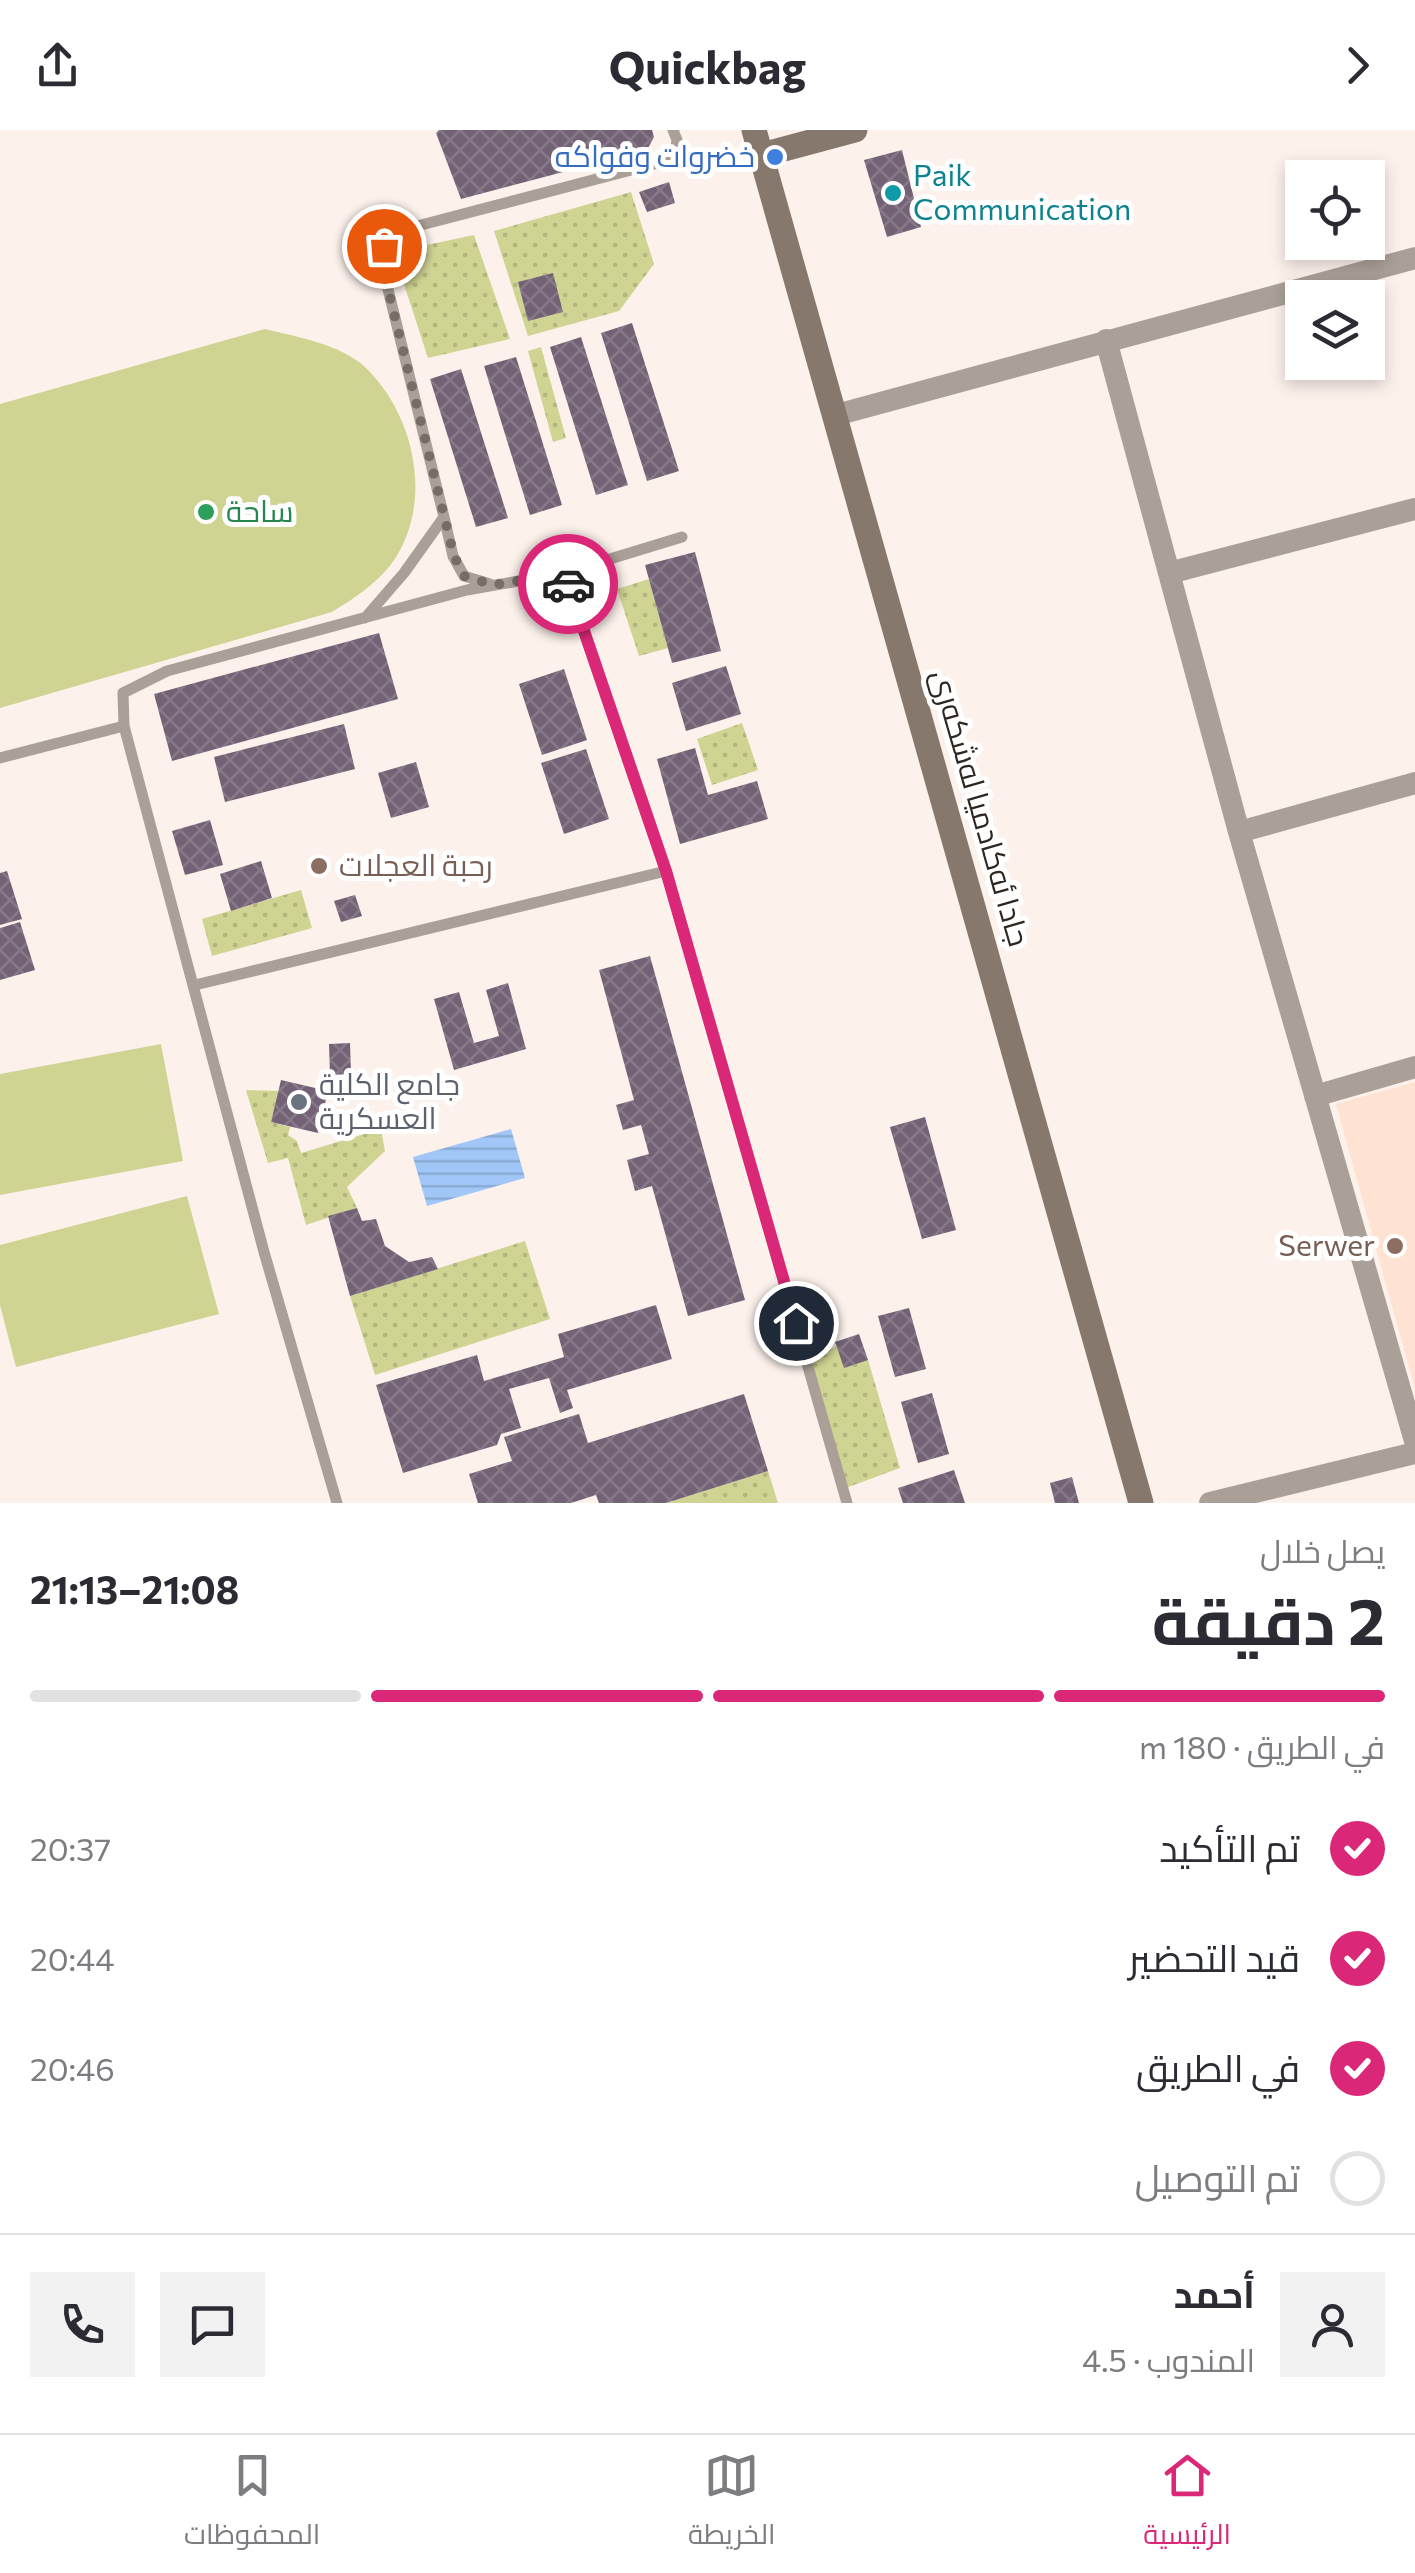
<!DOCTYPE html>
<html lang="ar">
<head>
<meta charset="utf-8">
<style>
	:root { --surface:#fff; --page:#f2f2f3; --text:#2b2b33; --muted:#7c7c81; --line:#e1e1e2; --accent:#db2777 }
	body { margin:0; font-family:Commissioner,Cairo,sans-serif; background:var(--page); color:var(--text); direction:rtl; height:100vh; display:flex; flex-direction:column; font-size:38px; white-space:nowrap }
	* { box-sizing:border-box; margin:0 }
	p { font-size:32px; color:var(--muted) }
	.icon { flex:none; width:55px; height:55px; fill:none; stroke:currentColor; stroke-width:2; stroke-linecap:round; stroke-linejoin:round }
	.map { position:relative; height:1373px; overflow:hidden; direction:ltr }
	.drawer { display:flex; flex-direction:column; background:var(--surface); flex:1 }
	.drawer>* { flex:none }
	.tools { position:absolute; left:1285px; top:30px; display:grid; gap:20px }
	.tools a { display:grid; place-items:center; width:100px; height:100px; border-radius:0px; background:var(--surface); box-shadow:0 5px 15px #0003; font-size:50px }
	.pin { position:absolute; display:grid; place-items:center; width:85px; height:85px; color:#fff; margin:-42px; border:5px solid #fff; border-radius:50%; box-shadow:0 2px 10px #0007 }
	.courier { position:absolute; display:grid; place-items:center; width:100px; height:100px; margin:-50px; border:8px solid #db2777; border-radius:50%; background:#fff; color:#222; box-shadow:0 2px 12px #0007 }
	.head em { font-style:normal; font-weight:700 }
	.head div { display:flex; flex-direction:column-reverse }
	.head { display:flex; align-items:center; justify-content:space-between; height:170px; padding:0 30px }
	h1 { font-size:65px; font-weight:700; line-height:75px }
	.bar { display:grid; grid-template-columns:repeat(4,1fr); gap:15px 10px; align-content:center; height:120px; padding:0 30px }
	.bar i { height:12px; border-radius:8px; background:var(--line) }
	.bar .selected { background:var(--accent) }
	.bar p { grid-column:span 4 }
	.line { display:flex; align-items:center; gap:25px; padding:0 30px; border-top:2px solid var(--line) }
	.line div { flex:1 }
	.round { display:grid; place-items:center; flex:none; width:105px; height:105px; border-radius:0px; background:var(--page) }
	ol { padding:0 30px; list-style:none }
	li { display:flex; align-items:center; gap:30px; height:110px }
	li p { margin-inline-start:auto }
	li .icon { padding:10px; border-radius:50%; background:var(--accent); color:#fff; stroke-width:4 }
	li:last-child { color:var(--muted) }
	li i { width:55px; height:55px; border:5px solid var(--line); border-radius:50% }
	header { display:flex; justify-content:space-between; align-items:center; height:130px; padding:0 30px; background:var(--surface); font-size:45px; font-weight:700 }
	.tab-bar { display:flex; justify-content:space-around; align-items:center; height:140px; border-top:2px solid var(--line); background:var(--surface); font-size:28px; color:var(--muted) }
	.tab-bar a { display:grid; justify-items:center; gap:5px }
	.tab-bar .selected { color:var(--accent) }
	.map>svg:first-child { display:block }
	.built { fill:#fee3d3 }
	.grass { fill:url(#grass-dots) }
	.pitch { fill:#d0d493 }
	.water { fill:url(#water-rules) }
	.building { fill:url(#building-cross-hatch) }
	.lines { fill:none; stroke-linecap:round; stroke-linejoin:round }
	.service { stroke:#aaa098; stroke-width:11 }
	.minor { stroke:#aaa098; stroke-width:22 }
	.secondary { stroke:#86786c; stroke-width:25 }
	.done { stroke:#776d67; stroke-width:10; stroke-dasharray:0 18 }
	.route { stroke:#db2777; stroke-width:12 }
	.shop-dot { fill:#3f7fe0; stroke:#fff; stroke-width:4 }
	.culture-dot { fill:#0f9aa8; stroke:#fff; stroke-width:4 }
	.leisure-dot { fill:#2e9e5b; stroke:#fff; stroke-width:4 }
	.education-dot { fill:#8d6e63; stroke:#fff; stroke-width:4 }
	.worship-dot { fill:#6b7280; stroke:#fff; stroke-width:4 }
	.labels { text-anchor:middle; stroke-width:10; stroke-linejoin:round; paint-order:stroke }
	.shop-label { font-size:30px; fill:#366cbe; stroke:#fff; text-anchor:end }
	.culture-label { font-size:30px; fill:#0d838f; stroke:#fff; text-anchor:start }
	.leisure-label { font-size:30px; fill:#27864d; stroke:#fff; text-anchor:start }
	.street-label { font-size:30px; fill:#302620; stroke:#fff }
	.education-label { font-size:30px; fill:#785e54; stroke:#fff; text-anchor:start }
	.worship-label { font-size:30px; fill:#5b616d; stroke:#fff; text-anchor:start }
</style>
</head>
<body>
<header><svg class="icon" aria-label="forward" viewBox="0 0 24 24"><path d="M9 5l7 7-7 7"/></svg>Quickbag<svg class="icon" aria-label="share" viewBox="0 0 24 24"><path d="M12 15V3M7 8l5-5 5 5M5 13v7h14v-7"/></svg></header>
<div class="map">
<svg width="1415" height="1373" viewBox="0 0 1415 1373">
	<defs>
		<pattern id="grass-dots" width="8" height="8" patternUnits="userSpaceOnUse" patternTransform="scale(2.5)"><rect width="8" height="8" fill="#d0d493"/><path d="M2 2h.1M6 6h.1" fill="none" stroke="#b3b67e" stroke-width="1.8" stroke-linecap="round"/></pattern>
		<pattern id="water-rules" width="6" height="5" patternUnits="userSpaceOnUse" patternTransform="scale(2.5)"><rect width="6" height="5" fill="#a0c7f7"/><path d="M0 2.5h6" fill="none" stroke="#8aabd3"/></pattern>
		<pattern id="building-cross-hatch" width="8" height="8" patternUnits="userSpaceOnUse" patternTransform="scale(2.5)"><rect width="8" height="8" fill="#736276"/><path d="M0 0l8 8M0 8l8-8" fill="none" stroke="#867988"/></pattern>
	</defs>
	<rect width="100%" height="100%" fill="#fcf1eb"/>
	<path class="built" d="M1415 952V1259L1336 974Z"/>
	<path class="grass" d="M631 62 654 134 619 181 528 206 494 101Z
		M474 105 510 209 428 228 401 145 408 119Z
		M541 217 566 308 553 312 528 221Z
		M649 449 668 518 639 526 617 459Z
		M742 593 758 640 712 655 697 609Z
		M301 760 312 798 212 826 202 789Z
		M246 960 279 961 271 992 290 997 288 1005 297 1011 301 1023 381 999 385 1021 347 1057 357 1078 306 1095 288 1028 268 1033Z
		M525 1111 550 1189 375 1245 350 1166Z
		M837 1216 868 1230 900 1338 843 1359 807 1230Z
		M768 1341 778 1373H666Z"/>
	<path class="pitch" d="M265 199C297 207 340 214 365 237 414 284 433 368 396 427 381 451 355 468 332 482L0 578V274Z
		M161 914 183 1031 0 1065V944Z
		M187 1066 219 1184 16 1237 0 1175V1115Z"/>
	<path class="water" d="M511 999 525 1048 427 1076 413 1027Z"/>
	<path class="building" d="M439 0H652L654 7 647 20 461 69 436 3Z
		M902 20 921 97 887 107 864 30Z
		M669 52 675 73 647 82 639 62Z
		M553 143 563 182 528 191 518 152Z
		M632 193 679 341 647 351 601 203Z
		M581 207 628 355 596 365 550 217Z
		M516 227 562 375 530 385 484 236Z
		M461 239 508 388 476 397 430 249Z
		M695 422 721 521 672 533 645 435Z
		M379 503 398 569 172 631 154 564Z
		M726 536 741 584 686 601 672 553Z
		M564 539 587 610 542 625 519 554Z
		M344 594 355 639 225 672 214 627Z
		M695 618 708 665 757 651 768 689 680 714 657 629Z
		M586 619 609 689 564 704 541 633Z
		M416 632 429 677 391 688 378 643Z
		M210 690 223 735 185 745 172 701Z
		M261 731 272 768 231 781 220 744Z
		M7 741 22 789 0 795V743Z
		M355 765 362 786 341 792 334 771Z
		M20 792 35 840 0 850V798Z
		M650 826 745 1170 688 1186 652 1056 635 1061 627 1030 649 1024 641 995 623 1000 616 975 634 970 599 840Z
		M508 853 526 919 454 940 434 869 459 862 474 913 499 906 486 860Z
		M350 913 351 944 330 945 329 914Z
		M281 950 328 961 318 1003 271 992Z
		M925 987 956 1100 922 1109 890 997Z
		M357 1078 362 1091 376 1089 385 1116 409 1132 432 1127 438 1139 350 1166 328 1086Z
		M656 1175 672 1229 567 1260 573 1278 560 1283 549 1248 509 1259 521 1298 501 1304 497 1315 403 1343 376 1255 477 1225 484 1251 564 1227 558 1204Z
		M909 1178 926 1239 895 1247 878 1186Z
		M859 1204 868 1230 844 1238 835 1212Z
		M932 1263 949 1324 918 1333 901 1272Z
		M744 1264 768 1341 666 1373H599L596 1365 571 1373H478L469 1344 512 1331 504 1307 579 1284 588 1313Z
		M954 1340 965 1373H903L898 1358Z
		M1072 1347 1079 1373H1055L1050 1353Z"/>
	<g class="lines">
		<path class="service" d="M444 387 453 426 464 446 490 454
			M564 443 666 741 847 1373
			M365 488 404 443 444 387 382 135 385 116 402 100 654 34 675 24 677 10 673 0
			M0 628 124 596
			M195 855 666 741
			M337 1373 264 1122 124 596 123 563 167 541 467 460 564 443 682 407"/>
		<path class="minor" d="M1106 210 1239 702 1415 1311
			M836 285 1415 128
			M1169 443 1415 379
			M1239 702 1415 653
			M1315 966 1415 937
			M1210 1373 1415 1323"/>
		<path class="secondary" d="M754 0 1141 1373
			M762 25 855 0"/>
	</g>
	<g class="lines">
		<path class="done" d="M384 116 382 135 454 426 464 446 494 455 564 443 568 454"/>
		<path class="route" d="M568 454 666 741 796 1193"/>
	</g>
	<circle class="shop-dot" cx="775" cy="27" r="10"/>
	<circle class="culture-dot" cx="893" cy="63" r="10"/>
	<circle class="leisure-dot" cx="206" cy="382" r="10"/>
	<g class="education-dot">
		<circle cx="319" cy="736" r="10"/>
		<circle cx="1395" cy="1116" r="10"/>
	</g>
	<circle class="worship-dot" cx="299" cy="972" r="10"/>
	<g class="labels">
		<g class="shop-label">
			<text x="755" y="37">خضروات وفواكه</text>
		</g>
		<g class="culture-label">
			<text x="913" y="56">Paik<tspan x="913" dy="34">Communication</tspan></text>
		</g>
		<g class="leisure-label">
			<text x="226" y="392">ساحة</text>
		</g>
		<g class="street-label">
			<text transform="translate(980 678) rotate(74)" y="10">جادا ئه‌كادميا له‌شكه‌رى</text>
		</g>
		<g class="education-label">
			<text x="339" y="746">رحبة العجلات</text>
			<text x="1375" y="1126" text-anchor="end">Serwer</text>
		</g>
		<g class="worship-label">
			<text x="319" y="965">جامع الكلية<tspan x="319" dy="34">العسكرية</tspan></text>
		</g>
	</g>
</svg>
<div class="tools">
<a><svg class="icon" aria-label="locate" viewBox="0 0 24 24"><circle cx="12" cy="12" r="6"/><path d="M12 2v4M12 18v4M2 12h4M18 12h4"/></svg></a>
<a><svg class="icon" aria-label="layers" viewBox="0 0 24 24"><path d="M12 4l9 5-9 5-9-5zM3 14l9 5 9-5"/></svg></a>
</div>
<div class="pin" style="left:384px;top:116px;background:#ea580c"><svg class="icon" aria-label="bag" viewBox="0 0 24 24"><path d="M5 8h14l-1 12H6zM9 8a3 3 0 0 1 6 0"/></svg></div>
<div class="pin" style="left:796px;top:1193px;background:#1f2937"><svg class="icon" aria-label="home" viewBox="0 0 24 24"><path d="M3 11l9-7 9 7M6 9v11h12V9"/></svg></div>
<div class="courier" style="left:568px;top:454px"><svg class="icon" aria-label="car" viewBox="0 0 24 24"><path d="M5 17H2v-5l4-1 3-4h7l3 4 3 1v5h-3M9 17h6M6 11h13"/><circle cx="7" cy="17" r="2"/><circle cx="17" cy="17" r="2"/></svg></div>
</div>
<section class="drawer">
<div class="head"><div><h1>2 دقيقة</h1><p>يصل خلال</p></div><em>21:08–21:13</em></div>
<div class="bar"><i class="selected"></i><i class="selected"></i><i class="selected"></i><i></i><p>في الطريق · 180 m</p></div>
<ol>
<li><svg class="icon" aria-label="check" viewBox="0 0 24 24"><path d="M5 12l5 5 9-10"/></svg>تم التأكيد<p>20:37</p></li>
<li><svg class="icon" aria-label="check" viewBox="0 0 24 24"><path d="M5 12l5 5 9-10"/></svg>قيد التحضير<p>20:44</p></li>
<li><svg class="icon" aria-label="check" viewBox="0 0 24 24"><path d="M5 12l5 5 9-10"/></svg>في الطريق<p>20:46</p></li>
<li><i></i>تم التوصيل</li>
</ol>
<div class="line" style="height:180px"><a class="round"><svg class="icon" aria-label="person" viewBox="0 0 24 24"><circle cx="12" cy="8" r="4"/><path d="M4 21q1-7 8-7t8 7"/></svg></a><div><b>أحمد</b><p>المندوب · 4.5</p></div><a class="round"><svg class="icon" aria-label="chat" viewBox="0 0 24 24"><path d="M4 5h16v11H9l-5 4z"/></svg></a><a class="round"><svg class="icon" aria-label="phone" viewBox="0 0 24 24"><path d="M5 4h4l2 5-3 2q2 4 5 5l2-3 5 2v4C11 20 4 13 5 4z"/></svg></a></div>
</section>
<nav class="tab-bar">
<a class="selected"><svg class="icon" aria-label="home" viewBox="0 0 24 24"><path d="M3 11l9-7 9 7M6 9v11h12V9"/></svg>الرئيسية</a>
<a><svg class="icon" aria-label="map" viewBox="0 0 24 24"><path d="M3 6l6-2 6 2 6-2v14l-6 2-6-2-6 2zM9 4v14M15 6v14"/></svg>الخريطة</a>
<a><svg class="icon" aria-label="saved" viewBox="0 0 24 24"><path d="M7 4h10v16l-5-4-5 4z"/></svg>المحفوظات</a>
</nav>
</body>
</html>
